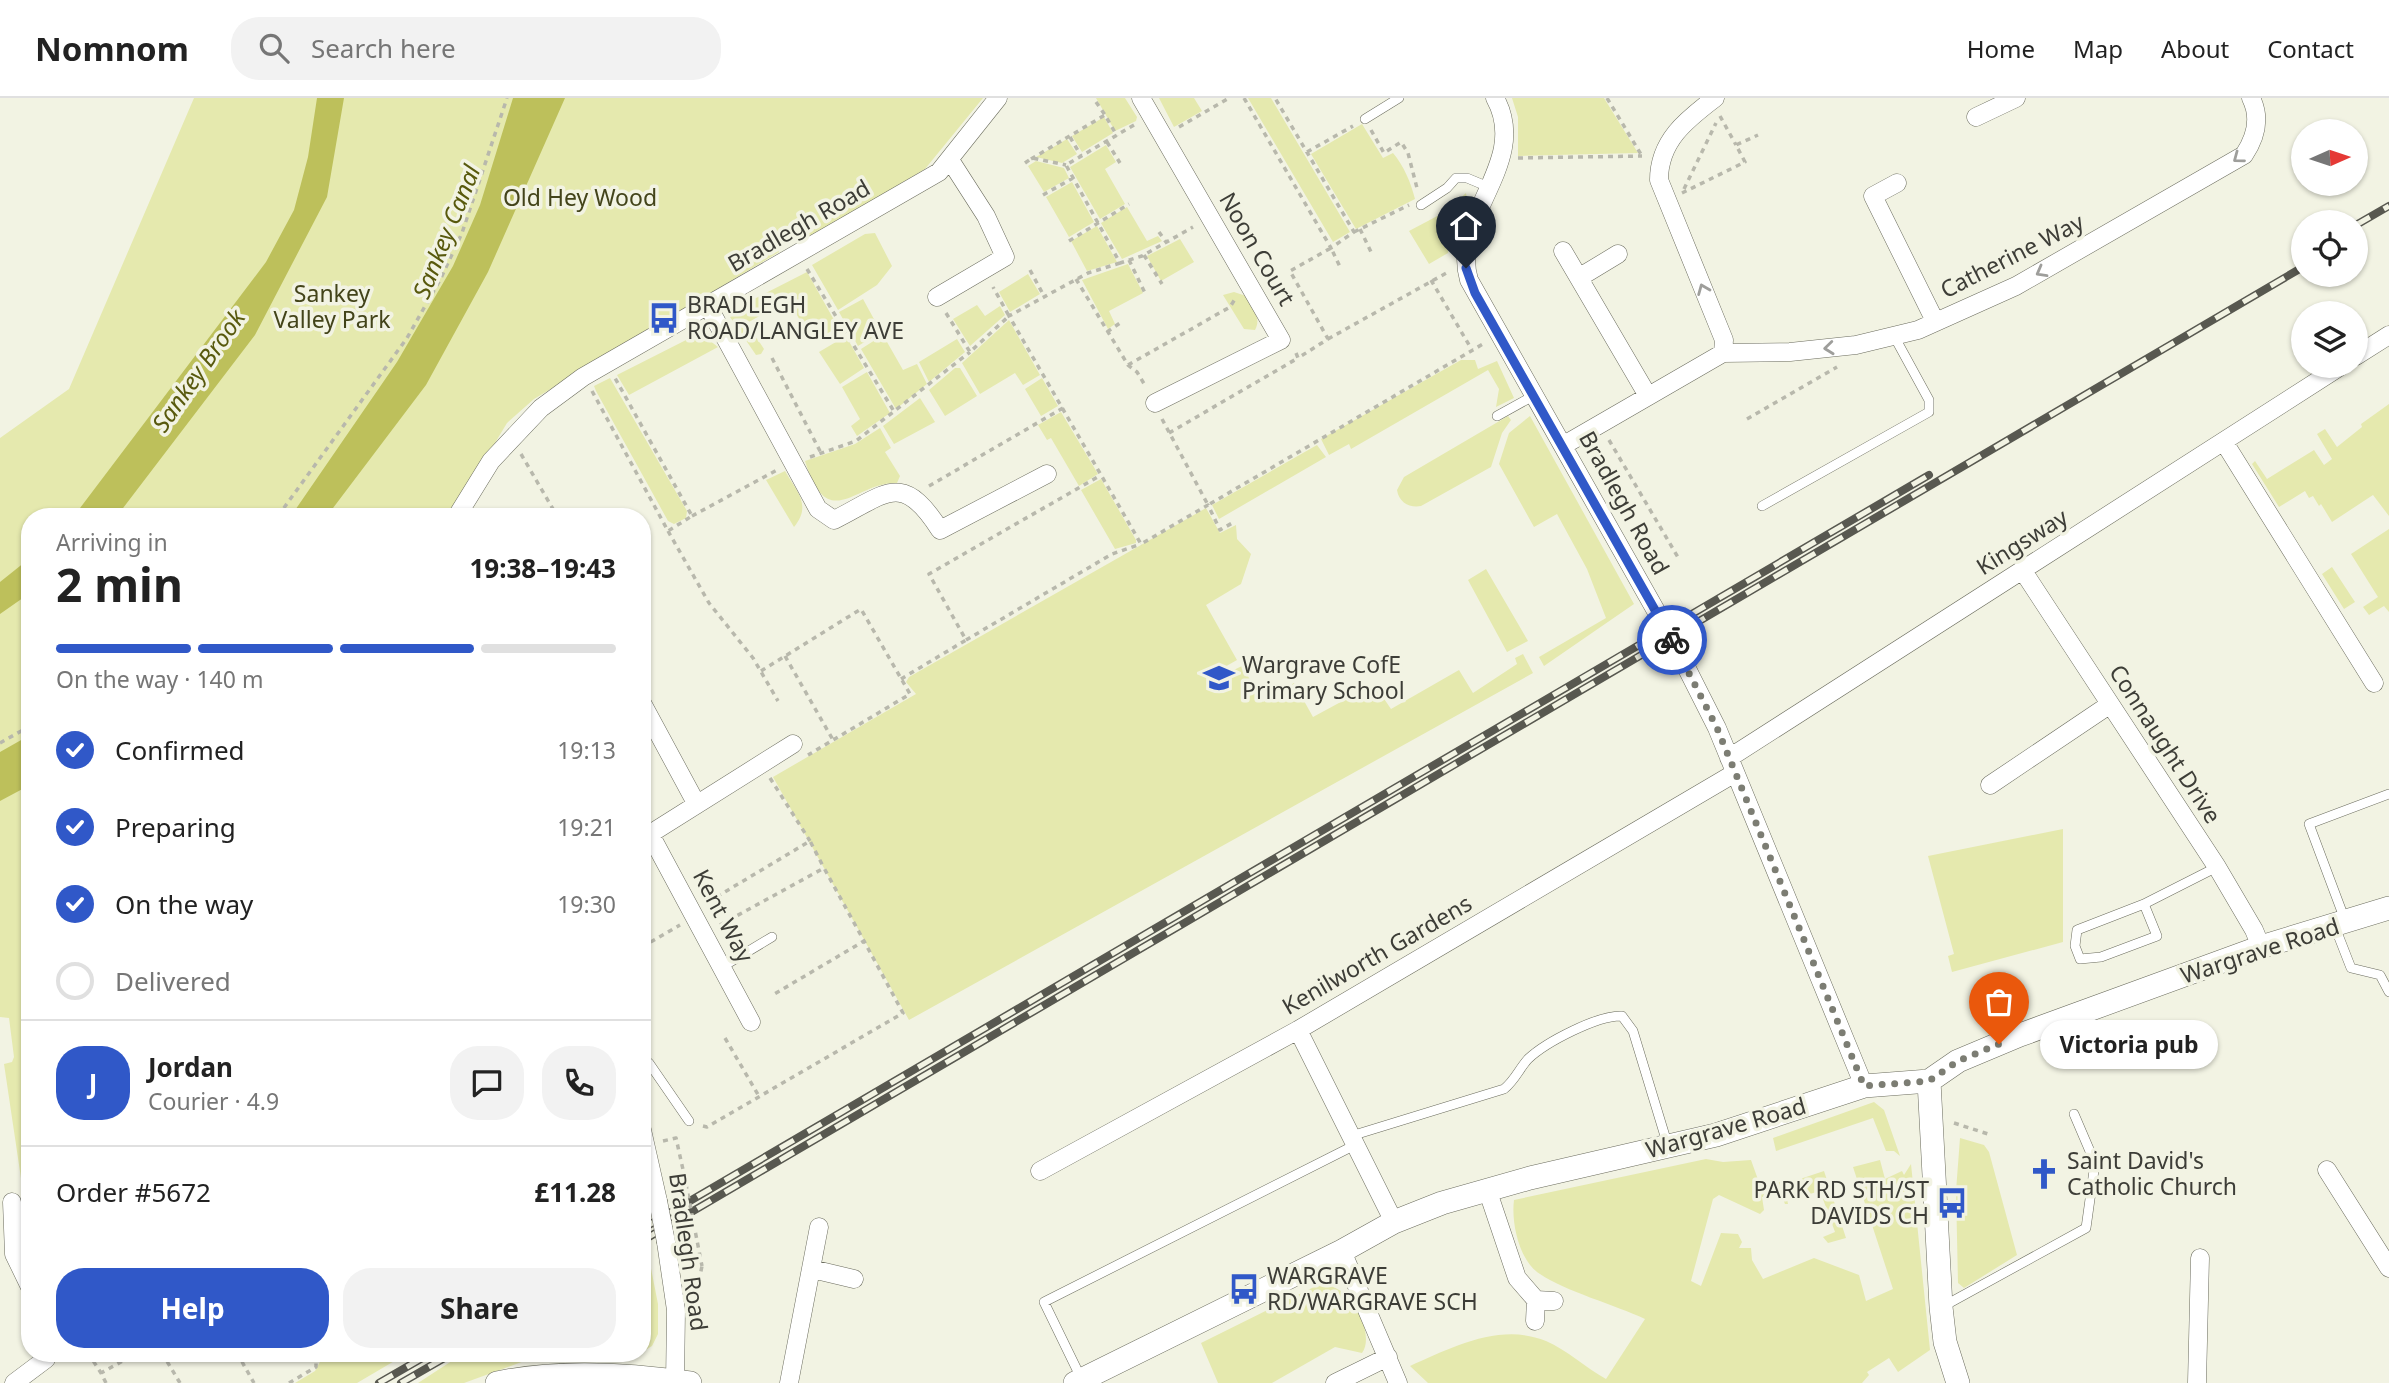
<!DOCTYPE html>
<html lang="en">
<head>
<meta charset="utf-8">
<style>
	:root { --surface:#fff; --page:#f2f2f2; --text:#222; --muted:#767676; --line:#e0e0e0; --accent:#3058c8 }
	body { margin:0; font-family:"Noto Sans",sans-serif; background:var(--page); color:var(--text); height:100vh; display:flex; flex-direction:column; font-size:26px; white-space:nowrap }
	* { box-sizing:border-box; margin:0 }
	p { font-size:23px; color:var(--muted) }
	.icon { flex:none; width:38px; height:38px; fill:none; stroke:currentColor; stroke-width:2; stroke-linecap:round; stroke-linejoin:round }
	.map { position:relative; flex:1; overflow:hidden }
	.side { position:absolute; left:21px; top:410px; width:630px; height:854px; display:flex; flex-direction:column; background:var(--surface); border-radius:28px; box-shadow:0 2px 5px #0004 }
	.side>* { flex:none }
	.needle { width:46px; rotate:87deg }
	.buttons { position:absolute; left:2291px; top:21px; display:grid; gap:14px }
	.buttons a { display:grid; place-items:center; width:77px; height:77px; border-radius:50%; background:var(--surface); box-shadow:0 2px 5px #0004; font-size:35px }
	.pin { position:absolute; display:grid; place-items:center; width:60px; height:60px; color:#fff; margin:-72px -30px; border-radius:50% 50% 50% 0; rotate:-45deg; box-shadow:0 0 7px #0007 }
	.pin .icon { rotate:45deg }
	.courier { position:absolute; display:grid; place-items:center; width:70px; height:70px; margin:-35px; border:5px solid #3058c8; border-radius:50%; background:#fff; color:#222; box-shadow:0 2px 9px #0007 }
	.bubble { position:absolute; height:49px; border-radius:24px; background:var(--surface); box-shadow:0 2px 5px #0004; font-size:23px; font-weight:700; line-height:49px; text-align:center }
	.headline em { font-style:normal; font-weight:700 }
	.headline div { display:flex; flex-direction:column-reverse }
	.headline { display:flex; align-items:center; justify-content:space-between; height:119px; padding:0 35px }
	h1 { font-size:46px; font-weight:700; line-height:52px }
	.bar { display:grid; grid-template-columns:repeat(4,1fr); gap:10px 7px; align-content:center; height:84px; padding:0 35px }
	.bar i { height:9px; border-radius:5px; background:var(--line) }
	.bar .on { background:var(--accent) }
	.bar p { grid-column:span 4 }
	.line { display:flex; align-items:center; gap:18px; padding:0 35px; border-top:2px solid var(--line) }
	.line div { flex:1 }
	.round { display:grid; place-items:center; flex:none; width:74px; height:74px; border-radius:28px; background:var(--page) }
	ol { padding:0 35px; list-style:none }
	li { display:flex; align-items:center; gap:21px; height:77px }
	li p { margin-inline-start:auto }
	li .icon { padding:7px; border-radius:50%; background:var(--accent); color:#fff; stroke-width:4 }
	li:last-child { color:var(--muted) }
	li i { width:38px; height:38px; border:4px solid var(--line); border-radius:50% }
	.primary-button { display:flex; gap:14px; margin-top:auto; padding:14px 35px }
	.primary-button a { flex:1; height:80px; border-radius:28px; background:var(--accent); color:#fff; font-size:28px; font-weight:700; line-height:80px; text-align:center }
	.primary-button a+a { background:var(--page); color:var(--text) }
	header { display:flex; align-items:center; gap:42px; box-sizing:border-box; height:98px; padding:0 35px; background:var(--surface); border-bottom:2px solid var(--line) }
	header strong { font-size:33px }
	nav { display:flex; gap:38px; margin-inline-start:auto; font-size:24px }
	.search { width:490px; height:63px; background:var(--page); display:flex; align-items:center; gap:18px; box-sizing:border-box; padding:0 24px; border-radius:28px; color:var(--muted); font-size:26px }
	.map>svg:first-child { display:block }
	.green { fill:#e5e9ae }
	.water { fill:#bdc05b }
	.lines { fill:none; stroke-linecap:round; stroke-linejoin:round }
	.service-casing { stroke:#6b6c5e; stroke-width:10 }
	.minor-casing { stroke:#6b6c5e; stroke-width:19 }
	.tertiary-casing { stroke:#6b6c5e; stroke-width:24 }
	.path { stroke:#b8b8ac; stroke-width:3.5; stroke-dasharray:5 5; stroke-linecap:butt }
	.service { stroke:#fff; stroke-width:9 }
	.minor { stroke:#fff; stroke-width:18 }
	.tertiary { stroke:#fff; stroke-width:23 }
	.rail-casing { stroke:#585850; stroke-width:8 }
	.rail { stroke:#f2f3e3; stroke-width:5; stroke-dasharray:16; stroke-linecap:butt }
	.minor-bridge-casing { stroke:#6b6c5e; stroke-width:19; stroke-linecap:butt }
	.path-bridge { stroke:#b8b8ac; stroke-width:3.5; stroke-dasharray:5 5; stroke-linecap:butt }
	.minor-bridge { stroke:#fff; stroke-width:18 }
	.oneway { stroke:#9e9e9b }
	.done { stroke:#7c7d73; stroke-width:7; stroke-dasharray:0 12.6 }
	.route { stroke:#3058c8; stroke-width:9 }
	.labels { text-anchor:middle; stroke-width:7; stroke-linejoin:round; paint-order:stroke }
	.park-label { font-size:23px; fill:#43441a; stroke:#f2f3e3 }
	.street-label { font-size:23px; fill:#3d3d37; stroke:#f2f3e3 }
	.poi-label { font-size:23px; fill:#3d3d37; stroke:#f2f3e3; text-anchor:start }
	.water-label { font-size:24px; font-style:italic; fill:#58590d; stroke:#f2f3e3 }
</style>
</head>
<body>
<header>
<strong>Nomnom</strong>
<div class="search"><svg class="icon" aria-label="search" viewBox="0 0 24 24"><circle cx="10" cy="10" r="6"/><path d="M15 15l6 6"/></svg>Search here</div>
<nav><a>Home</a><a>Map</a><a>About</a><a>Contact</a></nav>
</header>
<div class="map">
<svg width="2389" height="1285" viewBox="0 0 2389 1285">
	<rect width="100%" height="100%" fill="#f2f3e3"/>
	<path class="green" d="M194 0H983L925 71 801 145 794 136 775 145 779 154 534 301 507 325 451 418H30V1086L22 1087 4 966 12 964 14 959 9 920 0 919V340L69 291Z
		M1096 0H1125L1137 19 1136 23 1115 33Z
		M1159 0H1194L1202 13 1174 29Z
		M1248 0H1271L1350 134 1333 144Z
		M1512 0H1604L1638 55 1518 58V19Z
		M1104 19 1113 35 1082 54 1072 38Z
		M1362 26 1383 60 1393 55C1404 68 1411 85 1415 101L1356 131 1311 56Z
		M1067 41 1077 56 1062 65 1036 59Z
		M1106 47 1116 64 1105 71 1125 106 1100 121 1070 69Z
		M1036 63 1064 70 1069 80 1044 94 1028 68Z
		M1072 84 1094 124 1069 139 1046 99Z
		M1466 95 1467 101 1452 127 1448 155 1429 166 1409 133 1443 115Z
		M1127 109 1147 143 1158 138 1162 143 1122 161 1101 125Z
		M1097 128 1117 164 1087 173 1071 143Z
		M875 135 892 168 877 187 838 212 812 167 865 136Z
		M1180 141 1194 164 1161 183 1147 158Z
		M1128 166 1143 195 1109 213 1115 226 1108 231 1082 182Z
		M807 174 838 229 813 244 788 202 747 225 764 251 761 256 756 257 730 219 754 201Z
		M1028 176 1040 196 1010 214 999 194Z
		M1234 194 1246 198C1252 208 1262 220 1255 232L1244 231 1223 197Z
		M863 201 881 234 858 248 839 214Z
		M977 207 985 218 1000 208 1005 217 970 248 953 221Z
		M1009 222 1040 277 1023 287 1015 275 980 296 962 265Z
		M883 237 903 272 917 266 927 286 896 311 861 251Z
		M846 238 864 270 840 286 819 254Z
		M692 239 709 242 718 249 629 297 617 277Z
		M957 241 965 254 929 284 919 264Z
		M1461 262H1475L1478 271 1497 263 1514 300 1496 309 1499 291 1488 272 1351 351 1349 346 1329 357 1321 341Z
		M955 270H960L977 298 945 318 929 292Z
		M867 274 890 315 857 338 851 328 860 321 842 289Z
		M610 280 687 413 686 420 674 426 668 423 596 293 594 288Z
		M1042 280 1058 308 1041 318 1025 291Z
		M920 300 935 324 894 346 883 328Z
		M2389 306V418L2373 397 2332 424 2321 406 2319 408 2313 398 2309 400 2305 393 2279 409 2252 366 2255 363 2267 381 2314 352 2324 367 2332 361 2317 336 2325 331 2337 349 2362 329 2361 326Z
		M1061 314 1098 376 1079 388 1051 340 1047 342 1038 327Z
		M1508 318 1511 322 1502 335 1491 369 1421 408C1410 410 1399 405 1397 392L1404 379Z
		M1530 318 1634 506 1544 568 1539 559 1606 520 1587 471 1557 416 1534 429 1499 366 1509 335Z
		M880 330 891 350 885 354 900 378 897 385C856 383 828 438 805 363L855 346Z
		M1317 347 1326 359 1219 421 1212 407Z
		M785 373C797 394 812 407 794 429L766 382Z
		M1101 381 1136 442V445L1115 451 1081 392Z
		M1206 410 1220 435 1236 427 1237 441 1251 456 1241 486 1206 507 1237 562 1214 575 1217 580 1242 568 1263 604 1294 585 1313 619 1374 586 1391 611 1459 572 1473 595 1517 566 1515 560 1523 556 1533 575 909 922 773 679 916 596 906 584 909 579Z
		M2389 431V514L2384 508 2369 517 2363 509 2378 499 2351 456Z
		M2332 469 2355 504 2344 511 2322 476Z
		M1486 471 1528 543 1507 554 1468 482Z
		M2063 731V844L1952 874 1948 858 1954 856 1928 758Z
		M1874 1004 1884 1012 1900 1058 1894 1053H1886L1873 1020 1776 1053 1773 1040Z
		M1960 1040 1984 1047 1989 1054 2017 1157 1964 1190 1958 1185 1956 1093Z
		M1706 1061 1723 1064 1751 1062 1761 1090 1783 1083 1788 1106H1785L1781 1096 1762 1099 1764 1112 1760 1116 1719 1097 1713 1101 1691 1183 1701 1188 1721 1135 1738 1136 1742 1144 1739 1150H1751L1752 1162 1763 1181 1814 1160 1859 1177 1866 1203 1893 1191 1853 1069 1880 1062 1885 1081 1902 1073 1904 1077 1911 1066 1930 1252 1898 1274 1889 1260 1867 1274 1869 1277 1862 1285H1428L1410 1268C1451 1250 1500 1224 1546 1243 1567 1252 1586 1270 1606 1281L1645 1221C1615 1207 1565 1193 1540 1176 1519 1163 1511 1124 1514 1102Z
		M1824 1073 1846 1140 1828 1145 1823 1139 1835 1134 1820 1093 1803 1098 1797 1082Z
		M647 1150 658 1206V1236L652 1248 642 1254V1153Z
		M1324 1184C1332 1189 1347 1194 1352 1202 1361 1215 1372 1242 1362 1255L1335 1249 1272 1285H1218L1201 1245Z
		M333 1255H408L357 1285H295L315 1273 321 1262Z
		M464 1255H546L464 1285H418Z"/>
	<path class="water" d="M317 0H344L327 99 255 237 117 418H74L266 164 294 112 308 59Z
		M513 0H565L488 174 426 287 327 418H291L397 264 453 168 480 107Z
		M30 460V495L0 516V484Z
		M30 637V687L0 703V654Z"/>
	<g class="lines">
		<defs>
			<path id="service" d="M1365 21 1399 0
				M1421 107 1447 90 1456 80H1467L1491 90
				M1497 318 1535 297
				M1762 408 1929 314V302L1894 238
				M2144 806 2157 838 2101 859 2080 861 2075 848 2077 832 2144 806 2217 769
				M2345 822 2309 726 2389 696
				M2335 829 2351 870 2380 877 2389 894
				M722 869 772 839
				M642 966 649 965 689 1023
				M1351 1038 1504 991C1515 982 1519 971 1528 961 1546 944 1598 917 1622 918L1633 933 1668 1048
				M1942 1209 2086 1130 2095 1065 2074 1016
				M1081 1280 1044 1204 1355 1047"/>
			<path id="minor" d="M1141 0 1281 242 1155 305
				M1495 0C1531 65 1450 118 1469 182L1660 520
				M1715 0C1686 22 1659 43 1659 82L1724 242 1723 255
				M1976 19 2016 0
				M1897 85 1873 98 1935 223
				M1563 153 1648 298
				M1580 179 1618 156
				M937 199 1005 159 986 118 950 62
				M708 208 818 411 834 422C886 396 902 372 940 432L1047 376
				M2356 258 2389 237
				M2224 344 2374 585
				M1564 347 1723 255 1790 254 1856 247 1918 232 2016 188 2244 57C2256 39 2261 20 2251 0
				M457 418 491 363 541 310 583 279 939 74 998 0
				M2023 473 2217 769 2254 832 2261 849
				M1676 549 1717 630 1864 988
				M642 605 696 705
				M1729 660 2341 268
				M1990 687 2109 607
				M650 736 751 924
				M642 741 793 646
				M1298 932 1394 1124
				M642 1032 658 1103
				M2327 1072 2389 1170
				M1040 1073 1298 932 1735 675
				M1487 1091 1517 1180 1536 1202
				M12 1104 14 1156 30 1189
				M666 1144 676 1212 675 1285
				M1342 1153 1398 1285
				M812 1171 854 1181
				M1535 1223 1536 1202 1554 1203
				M14 1285 46 1261 47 1255
				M789 1285 819 1129
				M1335 1285 1388 1259
				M2197 1285 2200 1160"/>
			<path id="tertiary" d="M1929 983 1941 1209 1945 1244 1958 1285
				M497 1285C558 1272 628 1276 690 1285
				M1075 1285 1342 1153 1394 1124 1442 1105 1530 1080 1716 1037 1864 988 1929 983 1958 963 2020 937 2261 849 2389 810"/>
		</defs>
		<use href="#service" class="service-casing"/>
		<use href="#minor" class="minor-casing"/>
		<use href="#tertiary" class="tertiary-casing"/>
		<path class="path" d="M1244 0 1331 150 1354 134 1275 0
			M1607 0 1642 58
			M1096 4 1105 17
			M1720 18 1736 47
			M1134 27 1066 67 1120 165 1142 158 1193 129
			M1179 29 1229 0
			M1371 32 1384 55 1401 44 1408 55 1418 94
			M1070 39 1081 58
			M1107 44 1120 65
			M1307 54 1353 28
			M1518 60 1642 58
			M1031 61 1105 17 1117 38
			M1025 65 1032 60 1066 67
			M1684 91 1716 25
			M1682 95 1745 64 1736 47 1758 37
			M1043 97 1073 80
			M1360 131 1371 154
			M1159 134 1166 144
			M1354 134 1409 107
			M1069 143 1129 106
			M1144 157 1162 186
			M1129 162 1145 195
			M1120 165 1088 175 1009 218 1141 446 1208 407 1220 432 1234 424
			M807 171 895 315
			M1030 172 1044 198
			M1076 181 1128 267 1137 274 1146 289
			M1431 182 1472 252
			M946 215 970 254 1009 218 993 189
			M1107 234 1120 225
			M1328 241 1450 173
			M1296 255 1298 260 1328 241 1290 173 1331 150 1341 171
			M772 260 821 355
			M1128 267 1230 209 1235 201
			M592 293 668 433 692 418 615 280
			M1162 321 1208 407 1483 246
			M1747 321 1837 269
			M1169 335 1298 260
			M1609 342 1679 461
			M521 356 557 418
			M810 359 856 343 970 254
			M929 388 1063 310
			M278 418 407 240 441 180 462 135 507 0
			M692 418 777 372
			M668 433 709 505 753 560 778 603
			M966 542 1112 456 1141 446
			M785 558 833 642
			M761 573 861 511 910 596 808 657
			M901 581 966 542 929 476 1101 377
			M0 645 30 628
			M770 680 810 743
			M708 804 810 743 824 770
			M720 827 824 770 864 843 771 898
			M642 849 680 827
			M725 940 760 1000
			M1954 1025 1988 1036
			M703 1028 707 1029 903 915 864 843
			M663 1043 676 1040 684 1076
			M697 1193 702 1168
			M88 1255 101 1275
			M162 1255 180 1285
			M237 1255 254 1285
			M311 1255 316 1262 329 1255
			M106 1285 101 1275 137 1255
			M289 1285 316 1269V1262"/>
		<use href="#service" class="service"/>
		<use href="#minor" class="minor"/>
		<use href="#tertiary" class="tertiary"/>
		<defs>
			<path id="rail" d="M2356 127 2389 108
				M642 1131 1929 377
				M642 1143 2303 169
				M379 1285 431 1255
				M401 1285 453 1255"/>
		</defs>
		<use href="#rail" class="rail-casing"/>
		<use href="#rail" class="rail"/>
		<defs>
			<path id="minor-bridge" d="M1660 520 1676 549
				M658 1103 666 1144"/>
		</defs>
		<use href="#minor-bridge" class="minor-bridge-casing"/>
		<path class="path-bridge" d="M684 1076 702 1168"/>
		<use href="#minor-bridge" class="minor-bridge"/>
	</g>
	<defs><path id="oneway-chevron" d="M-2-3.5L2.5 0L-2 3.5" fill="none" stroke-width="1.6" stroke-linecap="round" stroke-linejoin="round" transform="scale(1.75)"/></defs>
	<g class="oneway">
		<use href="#oneway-chevron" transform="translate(2238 60) rotate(143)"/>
		<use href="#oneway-chevron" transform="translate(2041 174) rotate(151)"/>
		<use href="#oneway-chevron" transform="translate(1703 191) rotate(-112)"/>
		<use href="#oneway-chevron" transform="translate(1829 250) rotate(174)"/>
	</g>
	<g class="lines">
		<path class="done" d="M1672 542 1717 630 1864 988 1929 983 1958 963 1999 946"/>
		<path class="route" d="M1466 170 1475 195 1672 542"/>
	</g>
	<defs>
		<symbol id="bus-bare" viewBox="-9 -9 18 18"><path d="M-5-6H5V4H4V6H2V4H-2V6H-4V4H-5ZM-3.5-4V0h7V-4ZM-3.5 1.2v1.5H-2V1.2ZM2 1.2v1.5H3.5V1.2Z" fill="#3058c8" stroke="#f2f3e3" stroke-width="2.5" paint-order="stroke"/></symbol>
		<symbol id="school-bare" viewBox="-9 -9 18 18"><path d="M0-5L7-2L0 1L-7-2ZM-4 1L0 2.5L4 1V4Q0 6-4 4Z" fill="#3058c8" stroke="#f2f3e3" stroke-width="2.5" paint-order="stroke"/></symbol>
		<symbol id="church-bare" viewBox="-9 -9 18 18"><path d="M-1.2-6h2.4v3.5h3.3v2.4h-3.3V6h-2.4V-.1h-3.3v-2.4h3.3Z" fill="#3058c8" stroke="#f2f3e3" stroke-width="2.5" paint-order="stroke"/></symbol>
	</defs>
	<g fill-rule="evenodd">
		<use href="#bus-bare" x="642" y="198" width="44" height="44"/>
		<use href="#school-bare" x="1197" y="558" width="44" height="44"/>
		<use href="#church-bare" x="2022" y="1054" width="44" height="44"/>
		<use href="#bus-bare" x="1930" y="1083" width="44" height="44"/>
		<use href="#bus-bare" x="1222" y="1169" width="44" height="44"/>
	</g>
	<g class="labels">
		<g class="park-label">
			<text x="580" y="108">Old Hey Wood</text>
			<text x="332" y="204">Sankey<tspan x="332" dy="26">Valley Park</tspan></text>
		</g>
		<g class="street-label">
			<text transform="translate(799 128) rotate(-30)" y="8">Bradlegh Road</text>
			<text transform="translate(1257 151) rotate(60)" y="8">Noon Court</text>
			<text transform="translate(2012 158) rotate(-27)" y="8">Catherine Way</text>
			<text transform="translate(1624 405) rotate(61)" y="8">Bradlegh Road</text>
			<text transform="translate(2022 444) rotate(-32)" y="8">Kingsway</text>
			<text transform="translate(2165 646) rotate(57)" y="8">Connaught Drive</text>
			<text transform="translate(723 818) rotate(62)" y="8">Kent Way</text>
			<text transform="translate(2260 853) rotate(-18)" y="8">Wargrave Road</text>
			<text transform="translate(1377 857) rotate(-30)" y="8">Kenilworth Gardens</text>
			<text transform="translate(1726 1030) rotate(-16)" y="8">Wargrave Road</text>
			<text transform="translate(688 1154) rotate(82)" y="8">Bradlegh Road</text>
		</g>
		<g class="poi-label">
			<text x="687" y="215">BRADLEGH<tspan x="687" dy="26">ROAD/LANGLEY AVE</tspan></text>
			<text x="1242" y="575">Wargrave CofE<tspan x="1242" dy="26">Primary School</tspan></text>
			<text x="2067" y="1071">Saint David's<tspan x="2067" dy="26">Catholic Church</tspan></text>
			<text x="1929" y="1100" text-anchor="end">PARK RD STH/ST<tspan x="1929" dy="26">DAVIDS CH</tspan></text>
			<text x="1267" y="1186">WARGRAVE<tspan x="1267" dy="26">RD/WARGRAVE SCH</tspan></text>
		</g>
		<g class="water-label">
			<text transform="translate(447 134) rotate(-68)" y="8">Sankey Canal</text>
			<text transform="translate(199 273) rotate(-55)" y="8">Sankey Brook</text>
		</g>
	</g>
</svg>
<div class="buttons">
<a><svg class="needle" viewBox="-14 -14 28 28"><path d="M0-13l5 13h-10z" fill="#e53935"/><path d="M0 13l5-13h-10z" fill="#767676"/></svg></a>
<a><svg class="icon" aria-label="locate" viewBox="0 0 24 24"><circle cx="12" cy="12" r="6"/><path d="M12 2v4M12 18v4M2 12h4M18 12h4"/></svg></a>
<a><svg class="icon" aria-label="layers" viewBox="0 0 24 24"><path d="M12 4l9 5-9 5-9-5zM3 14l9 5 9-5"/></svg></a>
</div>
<div class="pin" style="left:1999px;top:946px;background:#ea580c"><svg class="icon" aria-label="bag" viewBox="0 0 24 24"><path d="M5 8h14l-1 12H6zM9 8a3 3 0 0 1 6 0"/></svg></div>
<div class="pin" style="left:1466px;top:170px;background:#1f2937"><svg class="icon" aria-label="home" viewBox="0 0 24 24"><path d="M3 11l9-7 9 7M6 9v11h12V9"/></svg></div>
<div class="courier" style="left:1672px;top:542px"><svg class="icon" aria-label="bike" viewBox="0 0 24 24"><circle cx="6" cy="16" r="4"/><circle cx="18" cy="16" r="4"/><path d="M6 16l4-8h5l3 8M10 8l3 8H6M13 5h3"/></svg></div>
<div class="bubble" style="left:2040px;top:922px;width:178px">Victoria pub</div>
<section class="side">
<div class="headline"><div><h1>2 min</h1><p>Arriving in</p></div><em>19:38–19:43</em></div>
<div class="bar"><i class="on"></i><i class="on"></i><i class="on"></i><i></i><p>On the way · 140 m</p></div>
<ol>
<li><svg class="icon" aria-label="check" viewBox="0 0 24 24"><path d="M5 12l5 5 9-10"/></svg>Confirmed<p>19:13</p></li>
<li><svg class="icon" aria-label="check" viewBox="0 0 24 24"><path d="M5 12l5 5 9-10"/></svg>Preparing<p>19:21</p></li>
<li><svg class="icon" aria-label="check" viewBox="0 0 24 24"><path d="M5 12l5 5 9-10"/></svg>On the way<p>19:30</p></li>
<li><i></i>Delivered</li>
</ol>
<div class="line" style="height:126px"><b class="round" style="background:var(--accent);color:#fff">J</b><div><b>Jordan</b><p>Courier · 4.9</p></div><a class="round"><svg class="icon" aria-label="chat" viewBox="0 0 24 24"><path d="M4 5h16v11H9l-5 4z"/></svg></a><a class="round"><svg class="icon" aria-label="phone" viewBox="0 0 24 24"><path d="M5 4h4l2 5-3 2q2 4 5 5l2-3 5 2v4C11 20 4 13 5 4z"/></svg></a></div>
<div class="line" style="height:91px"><div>Order #5672</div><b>£11.28</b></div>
<div class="primary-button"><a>Help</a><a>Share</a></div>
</section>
</div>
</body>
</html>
